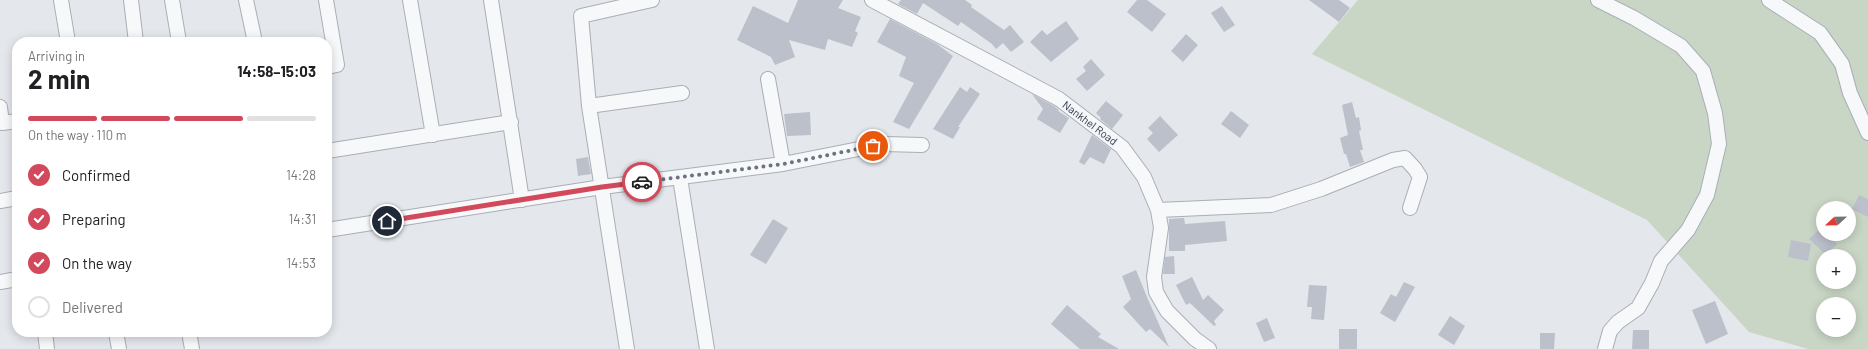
<!DOCTYPE html>
<html lang="en">
<head>
<meta charset="utf-8">
<style>
	:root { --surface:#fff; --page:#f2f2f2; --text:#202124; --muted:#757577; --line:#e0e0e0; --accent:#d1495b }
	body { margin:0; font-family:Barlow,sans-serif; background:var(--page); color:var(--text); height:100vh; display:flex; flex-direction:column; font-size:15px; white-space:nowrap }
	* { box-sizing:border-box; margin:0 }
	p { font-size:13px; color:var(--muted) }
	.icon { flex:none; width:22px; height:22px; fill:none; stroke:currentColor; stroke-width:2; stroke-linecap:round; stroke-linejoin:round }
	.map { position:relative; flex:1; overflow:hidden }
	.details { position:absolute; left:12px; top:37px; width:320px; height:300px; display:flex; flex-direction:column; background:var(--surface); border-radius:16px; box-shadow:0 2px 10px #0003 }
	.details>* { flex:none }
	.needle { width:26px; rotate:248deg }
	.controls { position:absolute; left:1816px; top:201px; display:grid; gap:8px }
	.controls a { display:grid; place-items:center; width:40px; height:40px; border-radius:50%; background:var(--surface); box-shadow:0 2px 10px #0003; font-size:20px }
	.pin { position:absolute; display:grid; place-items:center; width:34px; height:34px; color:#fff; margin:-17px; border:2px solid #fff; border-radius:50%; box-shadow:0 1px 4px #0007 }
	.courier { position:absolute; display:grid; place-items:center; width:40px; height:40px; margin:-20px; border:3px solid #d1495b; border-radius:50%; background:#fff; color:#222; box-shadow:0 1px 5px #0007 }
	.summary em { font-style:normal; font-weight:700 }
	.summary div { display:flex; flex-direction:column-reverse }
	.summary { display:flex; align-items:center; justify-content:space-between; height:68px; padding:0 16px }
	h1 { font-size:26px; font-weight:700; line-height:30px }
	.bar { display:grid; grid-template-columns:repeat(4,1fr); gap:6px 4px; align-content:center; height:48px; padding:0 16px }
	.bar i { height:5px; border-radius:3px; background:var(--line) }
	.bar .selected { background:var(--accent) }
	.bar p { grid-column:span 4 }
	ol { padding:0 16px; list-style:none }
	li { display:flex; align-items:center; gap:12px; height:44px }
	li p { margin-inline-start:auto }
	li .icon { padding:4px; border-radius:50%; background:var(--accent); color:#fff; stroke-width:4 }
	li:last-child { color:var(--muted) }
	li i { width:22px; height:22px; border:2px solid var(--line); border-radius:50% }
	.map>svg:first-child { display:block }
	.green { fill:#c9d6c5; fill-rule:evenodd }
	.building { fill:#bbc0ca }
	.lines { fill:none; stroke-linecap:round; stroke-linejoin:round }
	.street-casing { stroke:#a9aeb7; stroke-width:16 }
	.street { stroke:#f7f8fa; stroke-width:14 }
	.done { stroke:#6c737f; stroke-width:4; stroke-dasharray:0 7.2 }
	.route { stroke:#d1495b; stroke-width:5 }
	.labels { text-anchor:middle; stroke-width:3; stroke-linejoin:round; paint-order:stroke }
	.street-label { font-size:11px; fill:#2b3445; stroke:#f4f6f9 }
</style>
</head>
<body>
<div class="map">
<svg width="1868" height="349" viewBox="0 0 1868 349">
	<rect width="100%" height="100%" fill="#e4e7ec"/>
	<path class="green" d="M1358 0H1868V349H1808L1749 332 1647 220 1312 54ZM1823 208H1849V234H1823ZM1823 256H1849V282H1823ZM1823 304H1849V330H1823Z"/>
	<path class="building" d="M798 0H843L838 8 861 17 855 31 858 33 852 47 828 39 825 50 789 40 795 57 775 65 771 57 737 40 753 6 788 23Z
		M901 0H965L972 5 971 7 1004 30 1010 25 1024 42 1011 52 1003 43 996 49 992 44 961 22 958 26 923 3 917 14 898 4Z
		M1137 0H1147L1166 14 1152 32 1127 12Z
		M1309 0H1339L1350 8 1339 22Z
		M1222 6 1235 25 1224 32 1211 13Z
		M890 19 937 44 953 56 909 129 893 122 914 83 899 76 906 57 877 42Z
		M1066 21 1079 39 1051 62 1030 42 1042 30 1047 35Z
		M1186 34 1198 45 1183 62 1171 51Z
		M1091 59 1105 75 1087 91 1076 79 1086 71 1083 67Z
		M960 87 967 92 970 87 980 94 958 127H960L953 139 933 129Z
		M1032 94 1054 106 1059 110 1058 111 1069 118 1060 133 1037 119 1043 109Z
		M1106 101 1123 115 1112 129 1100 119 1101 118 1096 113Z
		M1352 102 1356 118 1359 117 1361 130 1359 131 1363 150H1360L1364 162 1350 167 1346 154H1344L1340 138 1348 135 1342 105Z
		M1231 111 1249 125 1240 138 1221 124Z
		M810 112 811 135 787 136 784 114Z
		M1160 116 1178 135 1159 152 1147 139 1153 133 1148 128Z
		M1092 135 1111 149 1104 164 1090 157 1084 165 1079 162Z
		M588 157 591 174 578 176 576 159Z
		M1859 195 1868 199V217L1852 209Z
		M1184 218 1185 224 1225 221 1227 241 1185 245V251H1169V219Z
		M773 219 788 228 766 264 750 255Z
		M1821 228 1823 230V234H1827L1837 244 1826 255 1809 239Z
		M1791 240 1811 244 1808 261 1788 257Z
		M1174 256 1175 274H1163L1165 257Z
		M1136 270 1147 297 1169 347 1150 329 1146 332 1123 307 1131 299 1122 276Z
		M1192 277 1203 300 1208 295 1224 310 1214 321 1216 325 1214 326 1190 303 1186 305 1176 285Z
		M1404 282 1415 287 1395 322 1380 313 1391 294 1396 297Z
		M1309 285 1327 286 1324 320 1311 319 1312 307H1307Z
		M1715 301 1728 334 1706 344 1692 310Z
		M1067 305 1101 334 1098 337 1119 349H1080L1051 324Z
		M1450 316 1465 326 1454 345 1438 335Z
		M1267 318 1275 338 1264 342 1256 323Z
		M1339 329H1357V349H1339Z
		M1633 330H1649V349H1632Z
		M1540 333H1555L1554 349H1540Z"/>
	<g class="lines">
		<defs>
			<path id="street" d="M61 0 68 42
				M131 0 136 42
				M172 0 179 42
				M246 0 255 42
				M326 0 337 65 327 67
				M410 0 433 135
				M491 0 522 200
				M872 0 1059 99 1122 147 1144 177 1158 210 1161 228 1154 277 1156 292 1167 311 1195 339 1209 349
				M1598 0 1634 18 1681 46 1703 71 1715 113 1719 144 1707 195 1688 230 1661 261 1652 283 1638 308 1618 322 1610 331 1605 349
				M1769 0 1820 33 1842 64 1850 93 1868 133
				M768 79 783 164
				M589 106 682 93
				M0 107 2 123 17 121
				M327 151 511 122
				M680 178 707 349
				M0 201 17 198
				M1158 210 1271 205 1321 189 1393 160 1405 158 1415 169 1420 177 1410 208
				M327 230 602 187 783 164 884 144 922 145
				M0 282 17 279
				M45 332 47 349
				M116 332 119 349
				M189 332 192 349
				M627 349 589 106 581 16 652 0"/>
		</defs>
		<use href="#street" class="street-casing"/>
		<use href="#street" class="street"/>
	</g>
	<g class="lines">
		<path class="done" d="M642 182 783 164 873 146"/>
		<path class="route" d="M387 221 602 187 642 182"/>
	</g>
	<g class="labels">
		<g class="street-label">
			<text transform="translate(1090 123) rotate(37)" y="4">Nankhel Road</text>
		</g>
	</g>
</svg>
<div class="controls">
<a><svg class="needle" viewBox="-14 -14 28 28"><path d="M0-13l5 13h-10z" fill="#e53935"/><path d="M0 13l5-13h-10z" fill="#757577"/></svg></a>
<a>+</a>
<a>−</a>
</div>
<div class="pin" style="left:873px;top:146px;background:#ea580c"><svg class="icon" aria-label="bag" viewBox="0 0 24 24"><path d="M5 8h14l-1 12H6zM9 8a3 3 0 0 1 6 0"/></svg></div>
<div class="pin" style="left:387px;top:221px;background:#1f2937"><svg class="icon" aria-label="home" viewBox="0 0 24 24"><path d="M3 11l9-7 9 7M6 9v11h12V9"/></svg></div>
<div class="courier" style="left:642px;top:182px"><svg class="icon" aria-label="car" viewBox="0 0 24 24"><path d="M5 17H2v-5l4-1 3-4h7l3 4 3 1v5h-3M9 17h6M6 11h13"/><circle cx="7" cy="17" r="2"/><circle cx="17" cy="17" r="2"/></svg></div>
<section class="details">
<div class="summary"><div><h1>2 min</h1><p>Arriving in</p></div><em>14:58–15:03</em></div>
<div class="bar"><i class="selected"></i><i class="selected"></i><i class="selected"></i><i></i><p>On the way · 110 m</p></div>
<ol>
<li><svg class="icon" aria-label="check" viewBox="0 0 24 24"><path d="M5 12l5 5 9-10"/></svg>Confirmed<p>14:28</p></li>
<li><svg class="icon" aria-label="check" viewBox="0 0 24 24"><path d="M5 12l5 5 9-10"/></svg>Preparing<p>14:31</p></li>
<li><svg class="icon" aria-label="check" viewBox="0 0 24 24"><path d="M5 12l5 5 9-10"/></svg>On the way<p>14:53</p></li>
<li><i></i>Delivered</li>
</ol>
</section>
</div>
</body>
</html>
